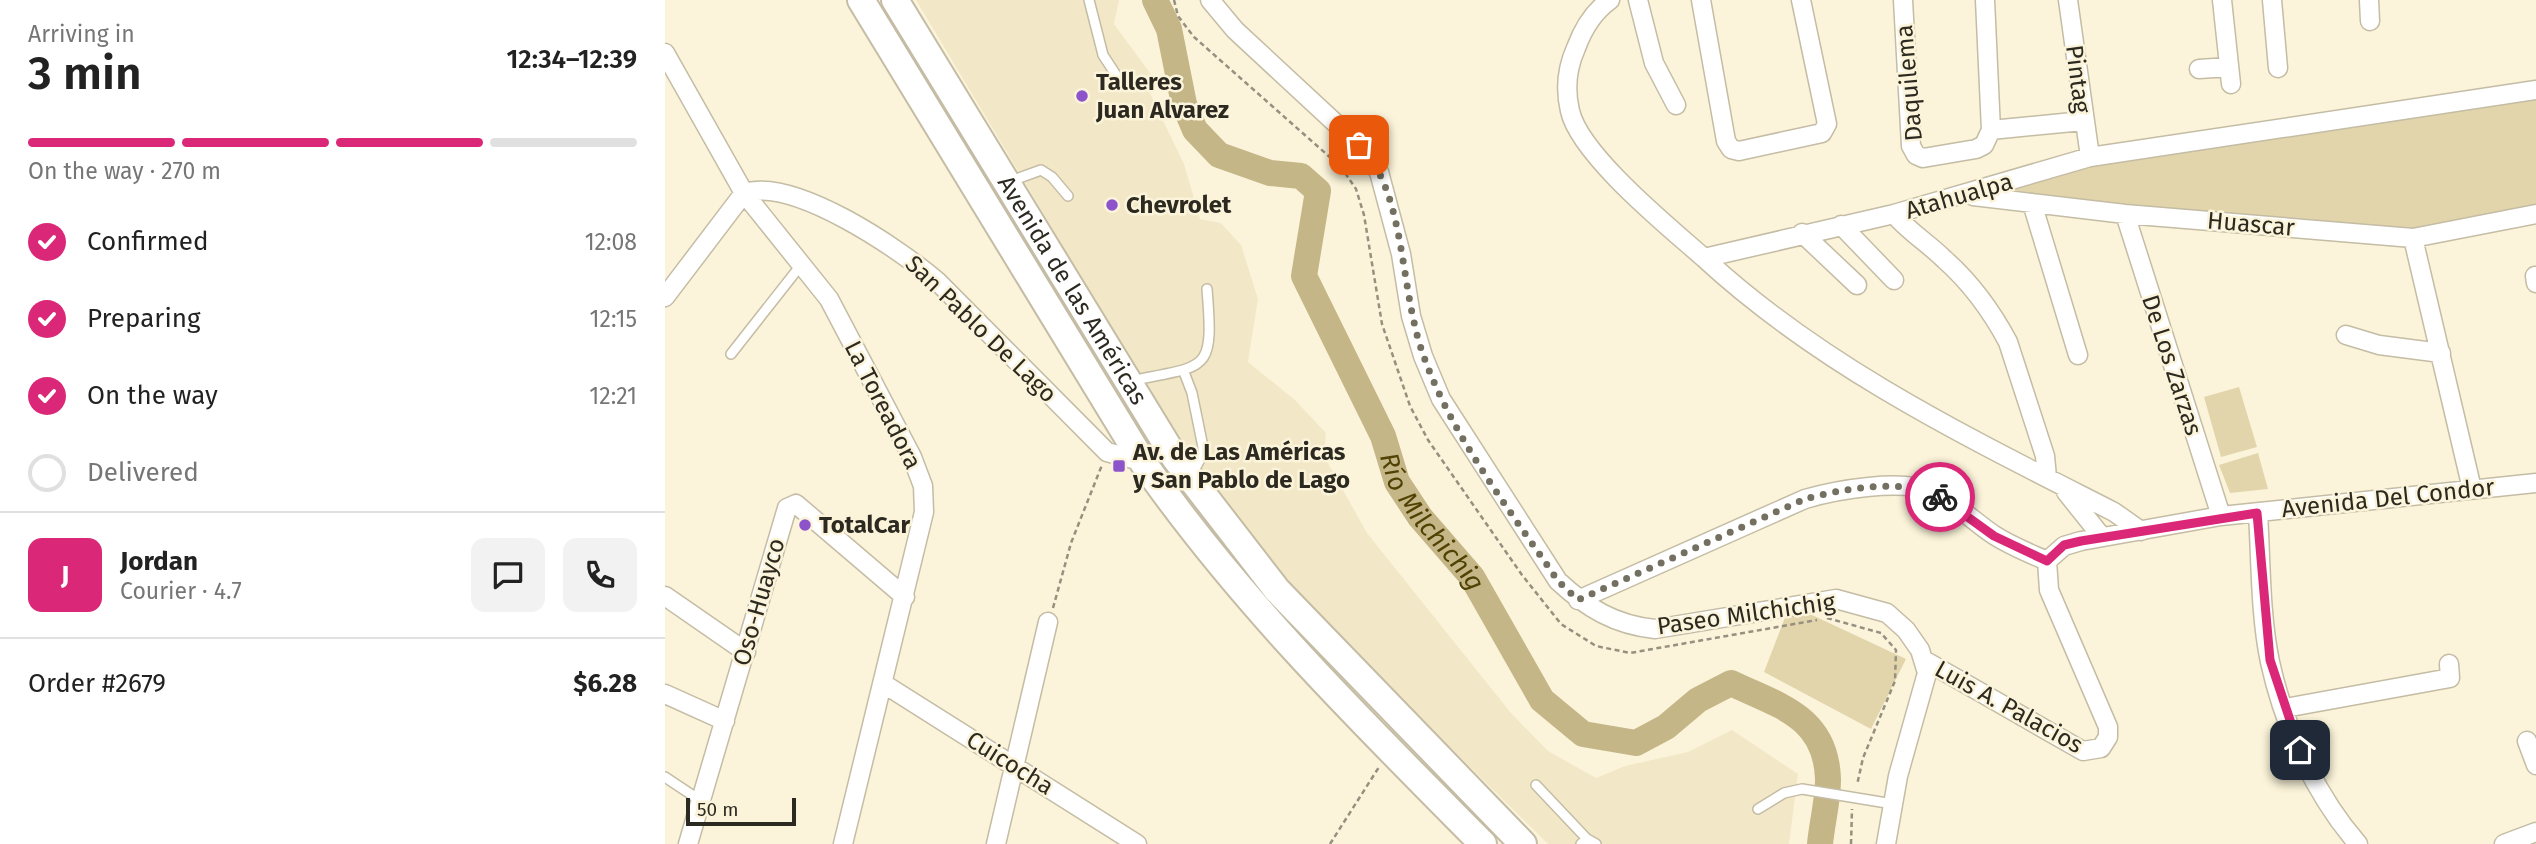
<!DOCTYPE html>
<html lang="en">
<head>
<meta charset="utf-8">
<style>
	:root { --surface:#fff; --page:#f2f2f2; --text:#222; --muted:#767676; --line:#e0e0e0; --accent:#db2777 }
	body { margin:0; font-family:"Fira Sans",sans-serif; background:var(--page); color:var(--text); height:100vh; display:flex; flex-direction:column; font-size:26px; white-space:nowrap }
	* { box-sizing:border-box; margin:0 }
	p { font-size:23px; color:var(--muted) }
	.icon { flex:none; width:38px; height:38px; fill:none; stroke:currentColor; stroke-width:2; stroke-linecap:round; stroke-linejoin:round }
	.map { position:relative; flex:1; overflow:hidden }
	.details { display:flex; flex-direction:column; background:var(--surface); width:665px }
	.details>* { flex:none }
	.scale { position:absolute; left:21px; bottom:18px; width:110px; box-sizing:border-box; padding-left:7px; border:4px solid #2c2920; border-top:0; font-size:19px; line-height:24px; white-space:nowrap; color:#2c2920; -webkit-text-stroke:5px #fbf4da; paint-order:stroke }
	.pin { position:absolute; display:grid; place-items:center; width:60px; height:60px; color:#fff; margin:-30px; border-radius:14px; box-shadow:0 4px 10px #0006 }
	.courier { position:absolute; display:grid; place-items:center; width:70px; height:70px; margin:-35px; border:5px solid #db2777; border-radius:50%; background:#fff; color:#222; box-shadow:0 2px 9px #0007 }
	.head em { font-style:normal; font-weight:600 }
	.head div { display:flex; flex-direction:column-reverse }
	.head { display:flex; align-items:center; justify-content:space-between; height:119px; padding:0 28px }
	h1 { font-size:46px; font-weight:600; line-height:52px }
	.bar { display:grid; grid-template-columns:repeat(4,1fr); gap:10px 7px; align-content:center; height:84px; padding:0 28px }
	.bar i { height:9px; border-radius:5px; background:var(--line) }
	.bar .active { background:var(--accent) }
	.bar p { grid-column:span 4 }
	.line { display:flex; align-items:center; gap:18px; padding:0 28px; border-top:2px solid var(--line) }
	.line div { flex:1 }
	.round { display:grid; place-items:center; flex:none; width:74px; height:74px; border-radius:14px; background:var(--page) }
	ol { padding:0 28px; list-style:none }
	li { display:flex; align-items:center; gap:21px; height:77px }
	li p { margin-inline-start:auto }
	li .icon { padding:7px; border-radius:50%; background:var(--accent); color:#fff; stroke-width:4 }
	li:last-child { color:var(--muted) }
	li i { width:38px; height:38px; border:4px solid var(--line); border-radius:50% }
	main { display:flex; flex:1; min-height:0 }
	.map>svg:first-child { display:block }
	.built { fill:#f2e8c8 }
	.green { fill:#e2d5ac }
	.lines { fill:none; stroke-linecap:round; stroke-linejoin:round }
	.river { stroke:#c4b687; stroke-width:26 }
	.service-casing { stroke:#c4bca4; stroke-width:12 }
	.minor-casing { stroke:#c4bca4; stroke-width:21 }
	.primary-casing { stroke:#c4bca4; stroke-width:30 }
	.path { stroke:#95907f; stroke-width:2.5; stroke-dasharray:5 3.5; stroke-linecap:butt }
	.service { stroke:#fff; stroke-width:9 }
	.minor { stroke:#fff; stroke-width:18 }
	.primary { stroke:#fff; stroke-width:26 }
	.done { stroke:#747061; stroke-width:7; stroke-dasharray:0 12.6 }
	.route { stroke:#db2777; stroke-width:9 }
	.poi-dot { fill:#8d53cb; stroke:#fbf4da; stroke-width:2.5 }
	.labels { text-anchor:middle; stroke-width:5; stroke-linejoin:round; paint-order:stroke }
	.street-label { font-size:24px; fill:#2c2920; stroke:#fbf4da }
	.poi-label { font-size:24px; font-weight:bold; fill:#2c2920; stroke:#fbf4da; text-anchor:start }
	.water-label { font-size:26px; font-style:italic; fill:#514204; stroke:#fbf4da }
</style>
</head>
<body>
<main>
<section class="details">
<div class="head"><div><h1>3 min</h1><p>Arriving in</p></div><em>12:34–12:39</em></div>
<div class="bar"><i class="active"></i><i class="active"></i><i class="active"></i><i></i><p>On the way · 270 m</p></div>
<ol>
<li><svg class="icon" aria-label="check" viewBox="0 0 24 24"><path d="M5 12l5 5 9-10"/></svg>Confirmed<p>12:08</p></li>
<li><svg class="icon" aria-label="check" viewBox="0 0 24 24"><path d="M5 12l5 5 9-10"/></svg>Preparing<p>12:15</p></li>
<li><svg class="icon" aria-label="check" viewBox="0 0 24 24"><path d="M5 12l5 5 9-10"/></svg>On the way<p>12:21</p></li>
<li><i></i>Delivered</li>
</ol>
<div class="line" style="height:126px"><b class="round" style="background:var(--accent);color:#fff">J</b><div><b>Jordan</b><p>Courier · 4.7</p></div><a class="round"><svg class="icon" aria-label="chat" viewBox="0 0 24 24"><path d="M4 5h16v11H9l-5 4z"/></svg></a><a class="round"><svg class="icon" aria-label="phone" viewBox="0 0 24 24"><path d="M5 4h4l2 5-3 2q2 4 5 5l2-3 5 2v4C11 20 4 13 5 4z"/></svg></a></div>
<div class="line" style="height:91px"><div>Order #2679</div><b>$6.28</b></div>
</section>
<div class="map">
<svg width="1871" height="844" viewBox="0 0 1871 844">
	<rect width="100%" height="100%" fill="#fbf4da"/>
	<path class="built" d="M251 0H454L449 24 488 77 482 87 519 164 535 219 556 223 576 245 593 299 583 362 630 400 661 433 659 456 702 533 846 713 883 751 931 778 960 766 1023 752 1067 730 1133 774 1124 844H883L731 694 616 573 523 456Z"/>
	<path class="green" d="M1871 96V204L1749 233 1338 195 1336 190 1427 162Z
		M1574 387 1592 447 1556 457 1539 397Z
		M1593 453 1603 489 1565 493 1554 465Z
		M1121 615H1147L1241 659 1206 729 1099 672Z"/>
	<g class="lines">
		<path class="river" id="s1" d="M490 0 504 29 519 104 530 130 554 155 605 173 636 176 653 191 639 276 718 436 732 482 755 517 807 577 877 700 918 734 971 743 1001 727 1033 700 1066 683C1114 706 1161 716 1163 779 1163 800 1157 823 1155 844"/>
		<defs>
			<path id="service" d="M424 0 438 55 455 81
				M343 182 376 170 387 177 403 196
				M66 354 136 265
				M519 372 527 393 539 452 526 476
				M465 381C543 365 549 374 542 289
				M0 777 36 801
				M871 785 922 839
				M1093 809 1119 793 1137 789 1228 804
				M916 844 922 839 931 844"/>
			<path id="minor" d="M545 0 570 30 694 145 714 172 736 254 746 316 758 356 776 399 893 581C922 608 950 625 990 629L1171 599 1222 613 1241 630 1255 650 1262 673 1233 776 1221 844
				M945 0C928 12 918 29 911 48 902 68 900 90 905 111 915 155 1004 227 1039 258L1229 214 1425 157 1871 90
				M973 0 989 63 1011 105
				M1036 0 1061 141 1066 149 1074 151 1157 133 1162 124 1136 0
				M1238 0 1246 146 1251 155 1258 158 1311 149 1319 145 1326 130 1418 121
				M1320 0 1326 130
				M1403 0 1425 157
				M1557 0 1566 84
				M1607 0 1613 68
				M1704 0 1705 21
				M0 53 79 193 164 299 247 457 258 486 259 512 178 844
				M1534 69 1564 67
				M1308 196 1460 214 1748 238 1871 214
				M1367 203 1413 355
				M1229 214C1244 232 1263 243 1279 259 1305 282 1327 312 1343 342L1380 456 1382 477
				M1460 214 1556 516
				M1176 225 1229 280
				M1137 233 1192 285
				M1748 238 1807 489
				M1039 258C1158 368 1306 439 1449 512L1476 531
				M1870 276 1871 283
				M0 297 79 193C129 177 233 248 272 281L442 452 483 463
				M1681 335 1714 345 1776 353
				M1401 492 1437 537
				M1593 513C1596 562 1595 614 1605 662 1619 726 1650 795 1693 844
				M0 596 81 652
				M913 600 1140 499C1171 490 1237 478 1267 492 1291 503 1308 521 1329 535 1346 546 1364 553 1382 561L1399 546 1416 541 1556 516 1871 483
				M1259 660 1418 751 1436 748 1443 737V727L1384 590 1382 561
				M219 684 472 844
				M0 694 60 721
				M1620 708 1785 678 1784 664
				M1862 741 1871 765
				M23 844 122 508 131 504 240 597
				M331 844 383 622
				M1839 844 1871 832"/>
			<g id="primary">
				<path d="M196 0 479 464C578 605 697 722 818 844"/>
				<path id="s2" d="M230 0 510 458 612 590 858 844"/>
			</g>
		</defs>
		<use href="#service" class="service-casing"/>
		<use href="#minor" class="minor-casing"/>
		<use href="#primary" class="primary-casing"/>
		<path class="path" d="M509 0 513 16 529 37 676 167 691 189 699 215 717 324 745 406 763 440 857 575 896 624 931 646 965 653 1152 620
			M388 608 406 543 437 465
			M1162 618 1216 633 1231 650 1230 681 1198 758 1192 785
			M665 844 714 767
			M1186 844 1187 809"/>
		<use href="#service" class="service"/>
		<use href="#minor" class="minor"/>
		<use href="#primary" class="primary"/>
	</g>
	<g class="lines">
		<path class="done" d="M694 145C700 153 708 162 713 171 740 221 738 301 759 357 788 438 845 510 893 581L913 600 1140 499C1176 489 1242 477 1275 497"/>
		<path class="route" d="M1275 497 1329 536 1382 561 1399 545 1416 541 1592 513 1605 660 1635 750"/>
	</g>
	<g class="poi-dot">
		<circle cx="417" cy="96" r="7"/>
		<circle cx="447" cy="205" r="7"/>
		<rect x="447" y="459" width="14" height="14" rx="3.5"/>
		<circle cx="140" cy="525" r="7"/>
	</g>
	<g class="labels">
		<g class="street-label">
			<text transform="translate(1413 79) rotate(83)" y="8">Pintag</text>
			<text transform="translate(1244 83) rotate(-95)" y="8">Daquilema</text>
			<text transform="translate(1294 196) rotate(-16)" y="8">Atahualpa</text>
			<text transform="translate(1586 224) rotate(5)" y="8">Huascar</text>
			<text dy="8" stroke="none"><textPath href="#s2" startOffset="340">Avenida de las Américas</textPath></text>
			<text transform="translate(316 329) rotate(44)" y="8">San Pablo De Lago</text>
			<text transform="translate(1507 365) rotate(72)" y="8">De Los Zarzas</text>
			<text transform="translate(218 405) rotate(63)" y="8">La Toreadora</text>
			<text transform="translate(1723 498) rotate(-6)" y="8">Avenida Del Condor</text>
			<text transform="translate(94 602) rotate(-74)" y="8">Oso-Huayco</text>
			<text transform="translate(1081 614) rotate(-8)" y="8">Paseo Milchichig</text>
			<text transform="translate(1344 707) rotate(29)" y="8">Luis A. Palacios</text>
			<text transform="translate(345 763) rotate(32)" y="8">Cuicocha</text>
		</g>
		<g class="poi-label">
			<text x="431" y="90">Talleres<tspan x="431" dy="28">Juan Alvarez</tspan></text>
			<text x="461" y="213">Chevrolet</text>
			<text x="468" y="460">Av. de Las Américas<tspan x="468" dy="28">y San Pablo de Lago</tspan></text>
			<text x="154" y="533">TotalCar</text>
		</g>
		<g class="water-label">
			<text dy="9" stroke="none"><textPath href="#s1" startOffset="644">Río Milchichig</textPath></text>
		</g>
	</g>
</svg>
<div class="scale">50 m</div>
<div class="pin" style="left:694px;top:145px;background:#ea580c"><svg class="icon" aria-label="bag" viewBox="0 0 24 24"><path d="M5 8h14l-1 12H6zM9 8a3 3 0 0 1 6 0"/></svg></div>
<div class="pin" style="left:1635px;top:750px;background:#1f2937"><svg class="icon" aria-label="home" viewBox="0 0 24 24"><path d="M3 11l9-7 9 7M6 9v11h12V9"/></svg></div>
<div class="courier" style="left:1275px;top:497px"><svg class="icon" aria-label="bike" viewBox="0 0 24 24"><circle cx="6" cy="16" r="4"/><circle cx="18" cy="16" r="4"/><path d="M6 16l4-8h5l3 8M10 8l3 8H6M13 5h3"/></svg></div>
</div>
</main>
</body>
</html>
